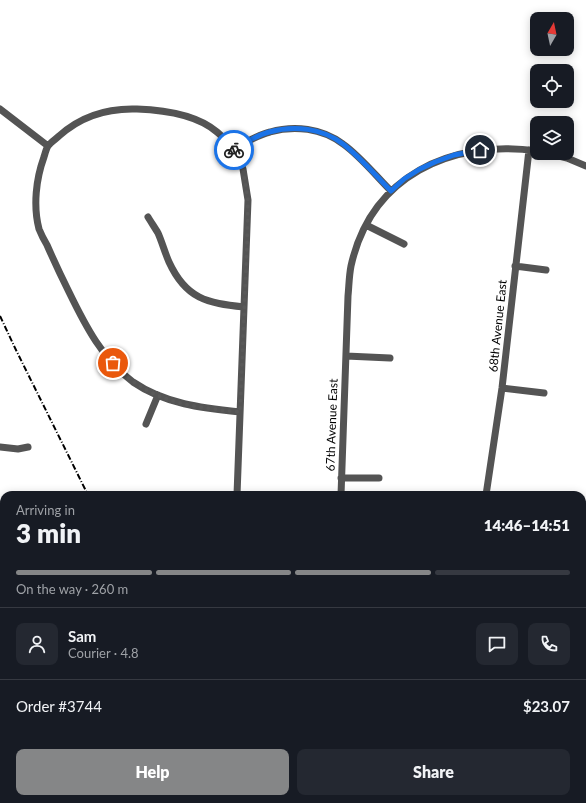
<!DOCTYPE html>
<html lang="en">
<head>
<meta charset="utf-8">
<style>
	:root { --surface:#171b24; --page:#242831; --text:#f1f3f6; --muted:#9ea1a6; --line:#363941; --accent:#858687 }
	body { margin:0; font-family:Lato,sans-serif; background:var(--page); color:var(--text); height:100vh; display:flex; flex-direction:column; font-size:15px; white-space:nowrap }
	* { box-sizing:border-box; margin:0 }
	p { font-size:13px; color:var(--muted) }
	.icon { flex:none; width:22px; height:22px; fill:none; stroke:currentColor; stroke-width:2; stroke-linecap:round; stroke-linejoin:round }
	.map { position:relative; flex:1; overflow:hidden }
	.details { position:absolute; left:0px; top:491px; width:586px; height:312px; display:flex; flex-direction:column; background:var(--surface); border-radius:12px 12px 0 0; box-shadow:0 2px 10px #0003 }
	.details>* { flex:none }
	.needle { width:26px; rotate:9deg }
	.tools { position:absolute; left:530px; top:12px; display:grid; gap:8px }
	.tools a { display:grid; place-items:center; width:44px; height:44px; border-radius:8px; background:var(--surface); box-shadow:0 2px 10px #0003; font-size:20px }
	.pin { position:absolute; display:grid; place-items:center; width:34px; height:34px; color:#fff; margin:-17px; border:2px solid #fff; border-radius:50%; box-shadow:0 1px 4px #0007 }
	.courier { position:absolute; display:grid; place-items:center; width:40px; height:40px; margin:-20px; border:3px solid #1a73e8; border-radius:50%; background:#fff; color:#222; box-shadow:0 1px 5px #0007 }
	.overview em { font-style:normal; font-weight:800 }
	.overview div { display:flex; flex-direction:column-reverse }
	.overview { display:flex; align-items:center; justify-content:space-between; height:68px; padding:0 16px }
	h1 { font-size:26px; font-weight:800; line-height:30px }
	.bar { display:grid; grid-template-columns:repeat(4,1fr); gap:6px 4px; align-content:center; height:48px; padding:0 16px }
	.bar i { height:5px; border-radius:3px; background:var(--line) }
	.bar .selected { background:var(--accent) }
	.bar p { grid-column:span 4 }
	.line { display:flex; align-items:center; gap:10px; padding:0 16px; border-top:1px solid var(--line) }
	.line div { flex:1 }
	.round { display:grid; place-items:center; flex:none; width:42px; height:42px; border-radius:8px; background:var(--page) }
	.action { display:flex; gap:8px; margin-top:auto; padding:8px 16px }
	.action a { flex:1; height:46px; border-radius:8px; background:var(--accent); color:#fff; font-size:16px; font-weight:800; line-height:46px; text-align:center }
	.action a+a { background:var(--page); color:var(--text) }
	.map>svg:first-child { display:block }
	.green { fill:#dbdbdb }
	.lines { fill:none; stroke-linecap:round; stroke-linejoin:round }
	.street { stroke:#545454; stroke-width:7 }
	.secondary { stroke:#212121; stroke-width:8 }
	.rail { stroke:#000; stroke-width:2; stroke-dasharray:6 2 1 2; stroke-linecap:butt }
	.done { stroke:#595959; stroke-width:4; stroke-dasharray:0 7.2 }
	.route { stroke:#1a73e8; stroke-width:5 }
	.labels { text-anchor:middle; stroke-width:4; stroke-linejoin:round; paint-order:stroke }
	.street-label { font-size:12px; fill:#000; stroke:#fff }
</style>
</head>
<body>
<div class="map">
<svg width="586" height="803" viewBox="0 0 586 803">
	<rect width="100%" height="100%" fill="#fff"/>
	<path class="green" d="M340 799H387L389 803H336Z"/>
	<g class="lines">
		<path class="street" d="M0 109 48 146
			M234 149 240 160 243 169 248 200 237 495
			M547 153 567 158 586 166
			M148 217C151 222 155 228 158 233 162 242 165 253 169 262 186 299 207 303 244 307
			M366 225 404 244
			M515 266 546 270
			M346 356 390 358
			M502 388 544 393
			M240 412C202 408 165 404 133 382 103 360 85 325 69 292 61 276 54 261 47 245 44 240 41 234 39 229 33 206 36 179 44 157 45 154 46 149 48 146 51 142 56 139 59 136 81 116 108 108 137 109 164 110 196 114 217 132 223 137 228 143 234 149 245 143 257 135 270 132 294 125 322 128 343 144 360 156 376 176 391 191
			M146 424 158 395
			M0 447 18 449 28 447
			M341 478H379
			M341 495 348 296C349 286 349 276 351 266 371 176 451 139 537 151
			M486 495 502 388 529 150
			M0 552 4 553
			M582 605 586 603
			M0 658H4
			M438 799 440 803
			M13 803 14 799
			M464 803 465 802
			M575 803 576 799"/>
		<path class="secondary" d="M0 746 4 748
			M98 799 103 803"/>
		<path class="rail" d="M0 316 16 350 88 495
			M240 799 242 803"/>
	</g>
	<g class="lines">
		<path class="done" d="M113 363C120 370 126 377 134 382 166 405 202 408 240 412L247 245 248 200 243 169 240 160 234 150"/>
		<path class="route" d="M234 150V149C245 143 257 135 269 132 294 125 322 128 343 144 359 156 376 176 391 191L404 179 420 169 435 162 454 155 480 150"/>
	</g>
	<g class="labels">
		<g class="street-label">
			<text transform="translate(498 326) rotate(-84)" y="4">68th Avenue East</text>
			<text transform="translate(332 425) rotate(-88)" y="4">67th Avenue East</text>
		</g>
	</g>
</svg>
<div class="tools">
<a><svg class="needle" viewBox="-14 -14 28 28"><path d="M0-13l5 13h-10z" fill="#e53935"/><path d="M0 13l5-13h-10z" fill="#9ea1a6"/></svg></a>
<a><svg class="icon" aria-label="locate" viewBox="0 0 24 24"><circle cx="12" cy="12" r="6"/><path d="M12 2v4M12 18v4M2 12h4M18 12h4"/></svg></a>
<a><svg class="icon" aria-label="layers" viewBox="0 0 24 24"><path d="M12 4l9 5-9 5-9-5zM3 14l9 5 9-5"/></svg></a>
</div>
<div class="pin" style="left:113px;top:363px;background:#ea580c"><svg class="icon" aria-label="bag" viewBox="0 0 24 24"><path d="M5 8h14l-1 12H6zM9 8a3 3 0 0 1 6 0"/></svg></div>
<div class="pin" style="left:480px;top:150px;background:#1f2937"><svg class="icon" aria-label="home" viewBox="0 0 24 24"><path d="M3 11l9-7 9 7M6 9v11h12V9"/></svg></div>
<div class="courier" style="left:234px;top:150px"><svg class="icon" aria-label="bike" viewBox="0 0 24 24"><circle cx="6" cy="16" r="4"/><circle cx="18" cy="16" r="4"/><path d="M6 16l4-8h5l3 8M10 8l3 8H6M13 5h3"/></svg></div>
<section class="details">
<div class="overview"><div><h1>3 min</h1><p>Arriving in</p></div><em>14:46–14:51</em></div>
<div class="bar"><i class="selected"></i><i class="selected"></i><i class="selected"></i><i></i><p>On the way · 260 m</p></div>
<div class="line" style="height:72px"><a class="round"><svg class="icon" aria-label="person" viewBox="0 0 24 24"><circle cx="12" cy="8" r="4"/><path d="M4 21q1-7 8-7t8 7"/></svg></a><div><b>Sam</b><p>Courier · 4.8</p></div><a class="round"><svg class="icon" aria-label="chat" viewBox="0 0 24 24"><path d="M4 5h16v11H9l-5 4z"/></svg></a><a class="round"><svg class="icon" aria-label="phone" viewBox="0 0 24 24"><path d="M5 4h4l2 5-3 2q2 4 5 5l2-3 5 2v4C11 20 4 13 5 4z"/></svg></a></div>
<div class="line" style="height:52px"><div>Order #3744</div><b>$23.07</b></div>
<div class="action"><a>Help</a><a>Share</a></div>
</section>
</div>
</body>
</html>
